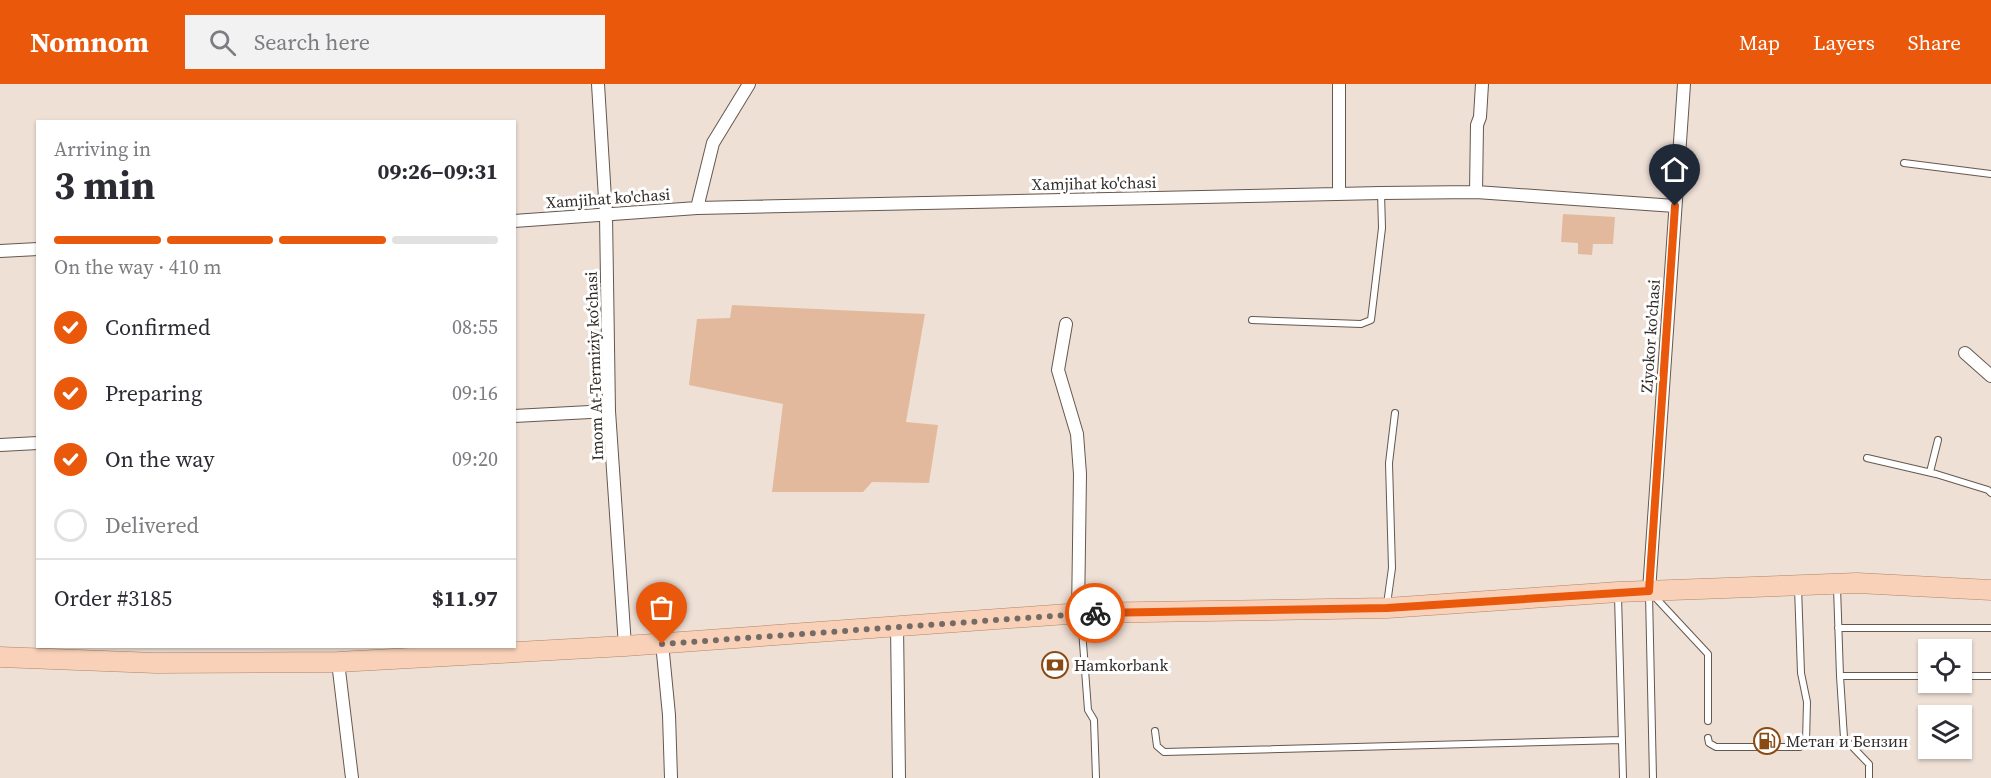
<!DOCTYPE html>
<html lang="en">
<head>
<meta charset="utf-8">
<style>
	:root { --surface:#fff; --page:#f2f2f3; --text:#2b2b33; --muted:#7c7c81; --line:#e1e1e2; --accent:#ea580c }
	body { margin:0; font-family:"Source Serif 4",serif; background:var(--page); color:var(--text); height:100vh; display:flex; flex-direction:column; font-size:22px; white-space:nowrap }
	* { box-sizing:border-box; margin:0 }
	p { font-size:20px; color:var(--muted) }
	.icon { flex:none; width:33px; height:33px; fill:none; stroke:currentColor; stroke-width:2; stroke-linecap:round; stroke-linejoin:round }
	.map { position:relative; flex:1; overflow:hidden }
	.drawer { position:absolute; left:36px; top:36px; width:480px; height:528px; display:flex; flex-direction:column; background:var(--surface); border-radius:0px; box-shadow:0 2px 4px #0004 }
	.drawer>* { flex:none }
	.buttons { position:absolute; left:1918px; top:555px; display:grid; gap:12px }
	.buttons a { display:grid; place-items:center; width:54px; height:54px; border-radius:0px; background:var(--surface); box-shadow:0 2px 4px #0004; font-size:30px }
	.pin { position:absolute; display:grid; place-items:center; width:51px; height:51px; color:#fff; margin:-62px -26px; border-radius:50% 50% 50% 0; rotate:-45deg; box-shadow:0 0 6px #0007 }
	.pin .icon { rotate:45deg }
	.courier { position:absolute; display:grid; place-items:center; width:60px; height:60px; margin:-30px; border:4px solid #ea580c; border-radius:50%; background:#fff; color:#222; box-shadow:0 2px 8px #0007 }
	.headline em { font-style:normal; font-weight:700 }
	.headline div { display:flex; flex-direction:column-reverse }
	.headline { display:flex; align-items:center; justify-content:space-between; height:102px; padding:0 18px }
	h1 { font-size:39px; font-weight:700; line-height:45px }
	.bar { display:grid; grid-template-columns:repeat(4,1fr); gap:9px 6px; align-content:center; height:72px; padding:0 18px }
	.bar i { height:8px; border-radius:4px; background:var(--line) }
	.bar .selected { background:var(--accent) }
	.bar p { grid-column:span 4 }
	.line { display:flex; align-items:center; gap:15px; padding:0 18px; border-top:2px solid var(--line) }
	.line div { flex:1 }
	ol { padding:0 18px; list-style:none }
	li { display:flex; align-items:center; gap:18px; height:66px }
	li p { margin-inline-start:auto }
	li .icon { padding:6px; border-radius:50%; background:var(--accent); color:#fff; stroke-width:4 }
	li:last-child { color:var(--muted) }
	li i { width:33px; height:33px; border:3px solid var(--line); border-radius:50% }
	header { display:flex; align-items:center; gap:36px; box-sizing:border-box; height:84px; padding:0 30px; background:var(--accent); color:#fff }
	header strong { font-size:28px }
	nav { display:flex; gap:33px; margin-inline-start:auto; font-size:21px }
	.search { width:420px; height:54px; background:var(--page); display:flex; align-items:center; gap:15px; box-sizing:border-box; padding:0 21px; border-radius:0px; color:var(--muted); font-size:22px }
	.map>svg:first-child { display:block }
	.green { fill:#e3b99d }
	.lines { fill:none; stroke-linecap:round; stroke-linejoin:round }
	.lane-casing { stroke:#65584f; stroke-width:8 }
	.street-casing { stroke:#65584f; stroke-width:14 }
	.primary-casing { stroke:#af8467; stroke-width:21 }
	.lane { stroke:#fff; stroke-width:6 }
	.street { stroke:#fff; stroke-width:12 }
	.primary { stroke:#f8d1b8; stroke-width:20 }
	.done { stroke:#746b66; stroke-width:6; stroke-dasharray:0 10.8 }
	.route { stroke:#ea580c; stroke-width:8 }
	.labels { text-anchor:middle; stroke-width:6; stroke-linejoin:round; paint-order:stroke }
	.street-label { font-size:16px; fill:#322c29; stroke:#fff }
	.poi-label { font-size:16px; fill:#322c29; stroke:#fff; text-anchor:start }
</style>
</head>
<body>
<header>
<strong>Nomnom</strong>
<div class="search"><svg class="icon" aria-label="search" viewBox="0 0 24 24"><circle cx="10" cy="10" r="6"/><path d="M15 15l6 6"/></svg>Search here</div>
<nav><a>Map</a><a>Layers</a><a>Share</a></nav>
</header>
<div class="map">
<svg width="1991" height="694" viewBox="0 0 1991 694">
	<rect width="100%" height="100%" fill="#efe0d6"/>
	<path class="green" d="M1563 130 1615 133 1613 160H1593L1592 171 1578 170V159L1561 158Z
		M732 221 925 230 906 338 938 341 929 399 872 398 863 408H772L783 320 689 301 697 235 730 234Z"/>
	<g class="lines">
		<defs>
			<path id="lane" d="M1904 79 1991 90
				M1252 236 1361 240 1371 236 1382 144 1381 109
				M1867 374 1936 390 1988 406 1991 409
				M1930 388 1938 356
				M1837 503 1840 592H1929
				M1649 510 1653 694
				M1618 512 1623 694
				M1654 512 1708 570V637
				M1387 520 1392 484 1389 379 1395 329
				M1081 532 1088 626 1094 636 1096 694
				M1838 544H1991
				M1840 592 1844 654 1869 680V694
				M1962 592H1991
				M1155 647 1157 662 1164 668 1622 656
				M1708 654 1709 659 1716 663H1800L1806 658 1807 618 1801 589 1798 503"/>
			<path id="street" d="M598 0 606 131 609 327 625 562
				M1339 0V110
				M1476 108 1477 41 1480 33 1482 0
				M697 124 713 59 749 0
				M514 137 697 124 1381 109 1476 108 1675 122
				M0 167 38 165
				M1066 240 1058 286 1077 350 1080 390 1078 531
				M1965 269 1991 292
				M514 332 609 327
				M0 361 38 359
				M1649 507 1684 0
				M897 542 899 694
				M662 559 669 631 671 694
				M338 578 352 694"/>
			<path id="primary" d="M0 573 156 579 338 578 625 562 1081 529 1387 524 1618 508 1857 499 1991 506"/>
		</defs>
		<use href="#lane" class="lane-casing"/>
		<use href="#street" class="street-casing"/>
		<use href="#primary" class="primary-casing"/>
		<use href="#lane" class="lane"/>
		<use href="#street" class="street"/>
		<use href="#primary" class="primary"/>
	</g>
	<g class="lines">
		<path class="done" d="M662 560 1095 529"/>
		<path class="route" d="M1095 529 1387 524 1649 507 1675 122"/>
	</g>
	<defs>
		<symbol id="bank-ring" viewBox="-11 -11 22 22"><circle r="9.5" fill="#fff" stroke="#8a4a13" stroke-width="1.5"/><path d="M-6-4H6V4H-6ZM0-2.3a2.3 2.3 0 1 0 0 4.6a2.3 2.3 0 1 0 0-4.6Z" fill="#8a4a13"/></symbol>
		<symbol id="fuel-ring" viewBox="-11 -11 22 22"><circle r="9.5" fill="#fff" stroke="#8a4a13" stroke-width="1.5"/><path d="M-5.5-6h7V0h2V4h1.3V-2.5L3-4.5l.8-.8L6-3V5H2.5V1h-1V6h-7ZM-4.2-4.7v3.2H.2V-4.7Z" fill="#8a4a13"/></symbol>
	</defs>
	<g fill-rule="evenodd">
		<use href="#bank-ring" x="1040" y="566" width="30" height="30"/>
		<use href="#fuel-ring" x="1752" y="642" width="30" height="30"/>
	</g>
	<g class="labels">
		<g class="street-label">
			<text transform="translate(1094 99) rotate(-1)" y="6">Xamjihat ko'chasi</text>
			<text transform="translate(608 114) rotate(-4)" y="6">Xamjihat ko'chasi</text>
			<text transform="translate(1650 252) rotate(-86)" y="6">Ziyokor ko'chasi</text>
			<text transform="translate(594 282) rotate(-92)" y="6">Imom At-Termiziy koʻchasi</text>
		</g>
		<g class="poi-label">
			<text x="1074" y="587">Hamkorbank</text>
			<text x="1786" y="663">Метан и Бензин</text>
		</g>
	</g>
</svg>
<div class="buttons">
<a><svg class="icon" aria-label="locate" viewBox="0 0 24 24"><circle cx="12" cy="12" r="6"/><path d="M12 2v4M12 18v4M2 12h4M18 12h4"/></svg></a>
<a><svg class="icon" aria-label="layers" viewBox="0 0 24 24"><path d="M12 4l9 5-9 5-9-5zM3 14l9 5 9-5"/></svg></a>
</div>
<div class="pin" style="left:662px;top:560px;background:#ea580c"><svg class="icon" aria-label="bag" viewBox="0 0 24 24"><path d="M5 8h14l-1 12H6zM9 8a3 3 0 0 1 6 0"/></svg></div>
<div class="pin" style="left:1675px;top:122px;background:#1f2937"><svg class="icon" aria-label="home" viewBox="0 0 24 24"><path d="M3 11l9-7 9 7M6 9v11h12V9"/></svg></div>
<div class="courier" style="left:1095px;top:529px"><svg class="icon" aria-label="bike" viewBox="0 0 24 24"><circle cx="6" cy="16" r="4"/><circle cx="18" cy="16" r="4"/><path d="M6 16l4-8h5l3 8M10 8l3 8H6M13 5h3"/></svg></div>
<section class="drawer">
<div class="headline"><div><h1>3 min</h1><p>Arriving in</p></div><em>09:26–09:31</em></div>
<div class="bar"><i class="selected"></i><i class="selected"></i><i class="selected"></i><i></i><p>On the way · 410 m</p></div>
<ol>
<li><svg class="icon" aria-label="check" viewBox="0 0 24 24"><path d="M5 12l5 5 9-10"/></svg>Confirmed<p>08:55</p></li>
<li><svg class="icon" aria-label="check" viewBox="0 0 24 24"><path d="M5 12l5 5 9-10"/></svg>Preparing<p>09:16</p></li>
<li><svg class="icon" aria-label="check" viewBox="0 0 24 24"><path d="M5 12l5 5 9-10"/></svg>On the way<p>09:20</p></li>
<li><i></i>Delivered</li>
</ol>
<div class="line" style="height:78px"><div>Order #3185</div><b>$11.97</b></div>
</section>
</div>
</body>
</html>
